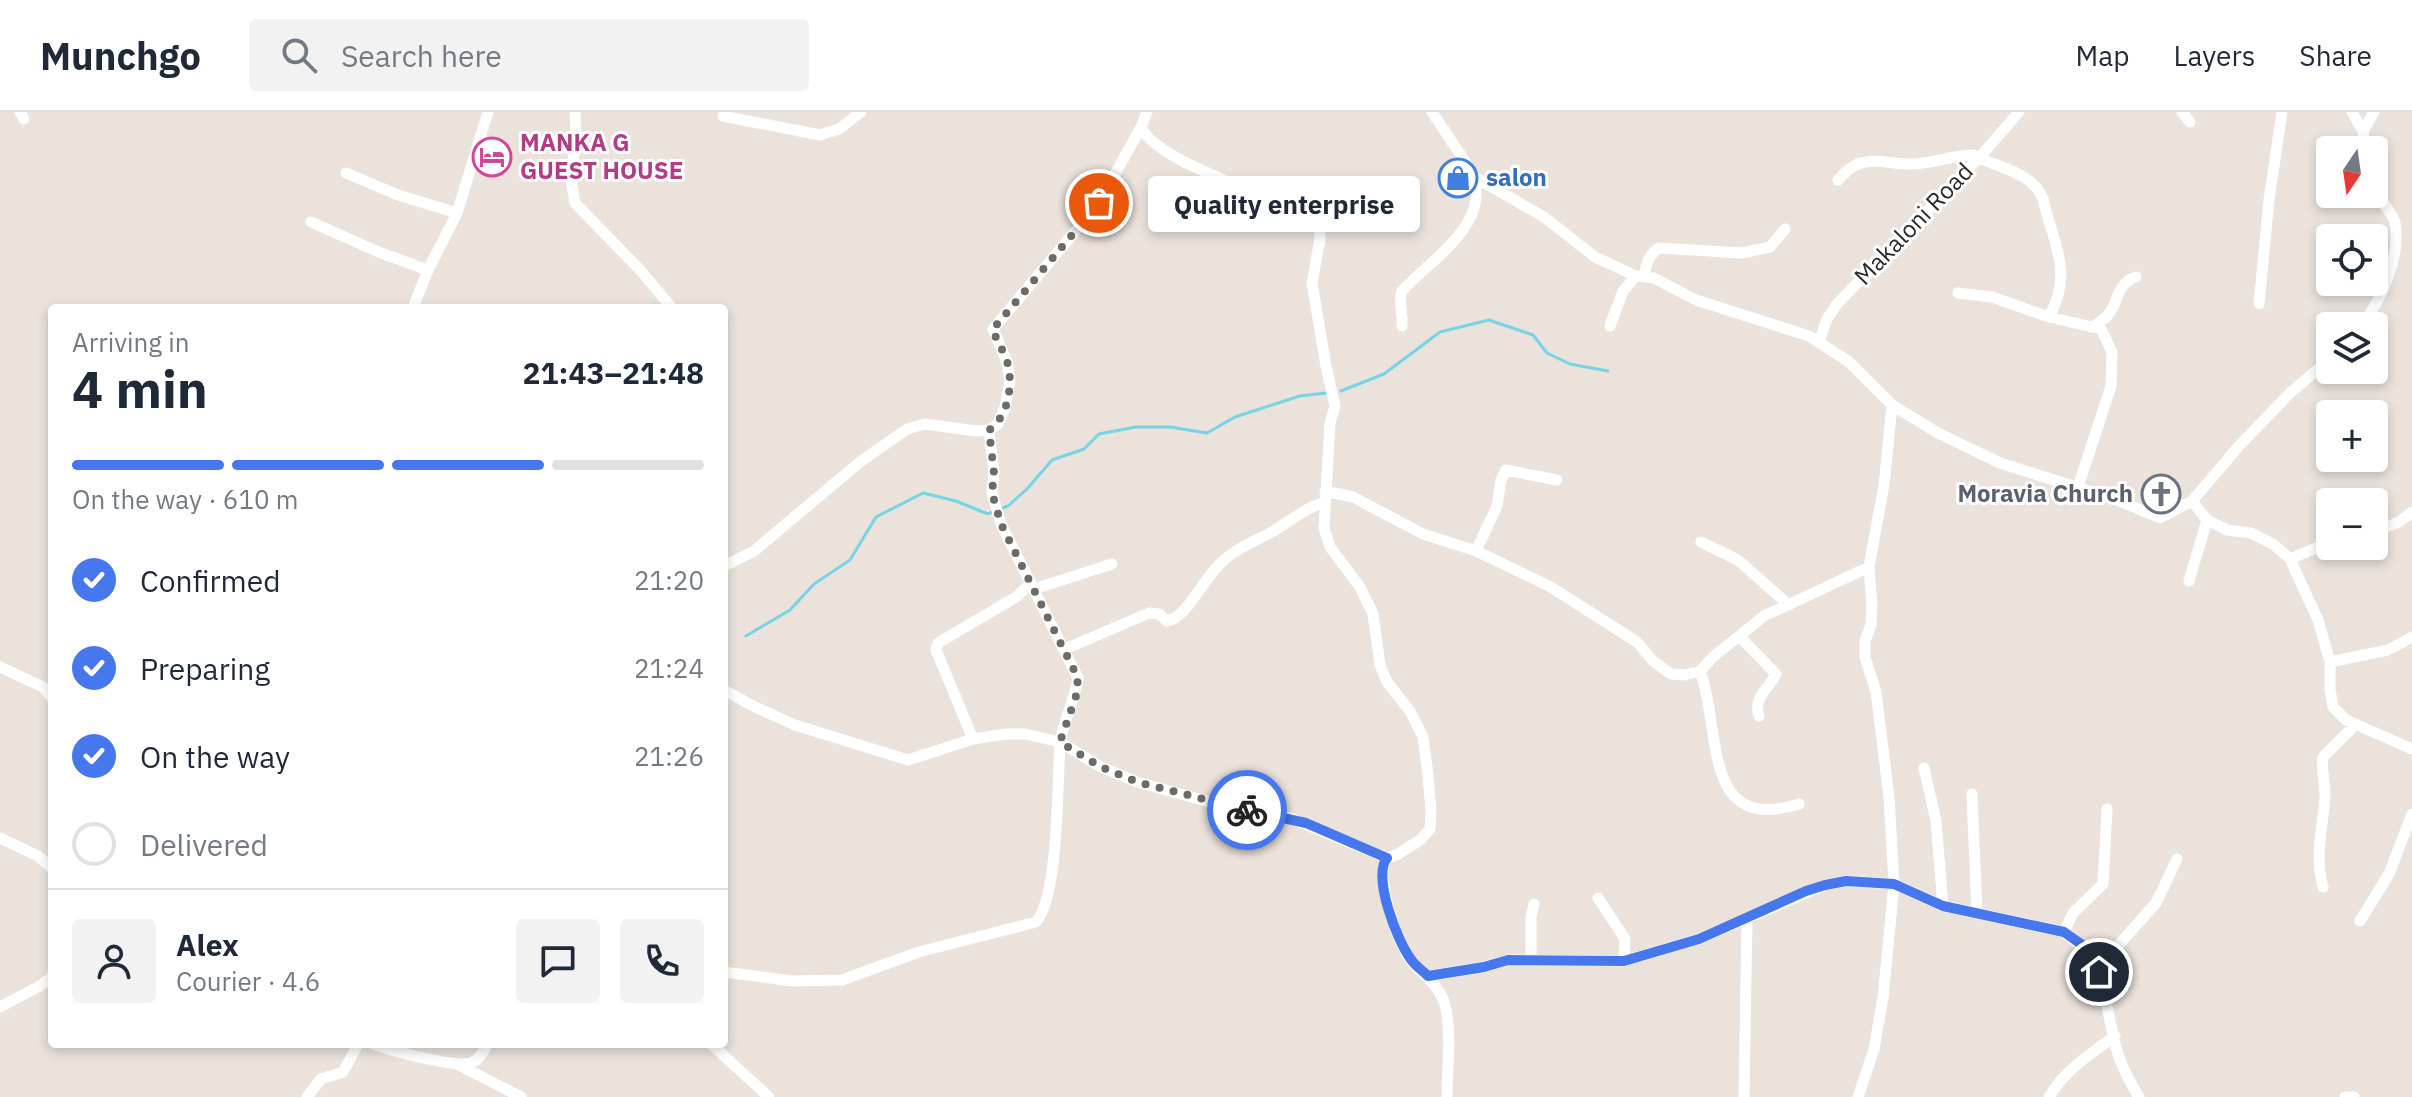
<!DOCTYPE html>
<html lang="en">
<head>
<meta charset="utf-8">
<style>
	:root { --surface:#fff; --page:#f2f2f3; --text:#1f2937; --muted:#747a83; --line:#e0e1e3; --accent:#4677ec }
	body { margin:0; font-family:"IBM Plex Sans",sans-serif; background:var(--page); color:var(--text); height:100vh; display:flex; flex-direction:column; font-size:30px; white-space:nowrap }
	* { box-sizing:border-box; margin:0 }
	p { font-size:26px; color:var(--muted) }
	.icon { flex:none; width:44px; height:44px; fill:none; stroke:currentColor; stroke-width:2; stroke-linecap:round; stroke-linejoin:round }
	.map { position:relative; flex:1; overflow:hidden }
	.drawer { position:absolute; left:48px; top:192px; width:680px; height:744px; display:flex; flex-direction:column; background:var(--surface); border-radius:8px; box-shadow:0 4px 12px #0003 }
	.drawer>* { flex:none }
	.needle { width:52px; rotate:193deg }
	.fabs { position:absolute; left:2316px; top:24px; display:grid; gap:16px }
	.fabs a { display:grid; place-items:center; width:72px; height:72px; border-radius:8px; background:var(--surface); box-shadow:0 4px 12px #0003; font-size:40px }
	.pin { position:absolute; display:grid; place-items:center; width:68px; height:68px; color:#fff; margin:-34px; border:4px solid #fff; border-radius:50%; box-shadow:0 2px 8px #0007 }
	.courier { position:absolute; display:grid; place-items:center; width:80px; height:80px; margin:-40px; border:6px solid #4677ec; border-radius:50%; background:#fff; color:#222; box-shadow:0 2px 10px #0007 }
	.bubble { position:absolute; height:56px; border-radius:8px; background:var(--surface); box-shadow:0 4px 12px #0003; font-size:26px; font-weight:800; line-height:56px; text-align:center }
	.headline em { font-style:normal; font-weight:800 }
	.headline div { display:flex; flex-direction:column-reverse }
	.headline { display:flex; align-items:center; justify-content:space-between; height:136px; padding:0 24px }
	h1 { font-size:52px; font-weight:800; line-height:60px }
	.bar { display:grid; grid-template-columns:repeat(4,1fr); gap:12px 8px; align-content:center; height:96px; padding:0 24px }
	.bar i { height:10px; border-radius:6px; background:var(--line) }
	.bar .current { background:var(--accent) }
	.bar p { grid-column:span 4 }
	.line { display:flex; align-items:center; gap:20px; padding:0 24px; border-top:2px solid var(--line) }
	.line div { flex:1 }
	.round { display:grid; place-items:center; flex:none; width:84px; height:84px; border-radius:8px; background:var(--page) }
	ol { padding:0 24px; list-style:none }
	li { display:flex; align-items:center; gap:24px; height:88px }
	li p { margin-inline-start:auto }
	li .icon { padding:8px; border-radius:50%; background:var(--accent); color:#fff; stroke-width:4 }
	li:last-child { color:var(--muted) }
	li i { width:44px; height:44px; border:4px solid var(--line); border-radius:50% }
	header { display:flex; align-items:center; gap:48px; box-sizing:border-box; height:112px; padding:0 40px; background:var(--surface); border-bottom:2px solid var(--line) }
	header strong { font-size:38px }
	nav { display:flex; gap:44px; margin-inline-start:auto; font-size:28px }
	.search { width:560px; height:72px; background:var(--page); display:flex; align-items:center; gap:20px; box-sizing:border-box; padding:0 28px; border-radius:8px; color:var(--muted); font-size:30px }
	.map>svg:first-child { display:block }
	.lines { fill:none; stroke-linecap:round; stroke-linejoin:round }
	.stream { stroke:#75d4e5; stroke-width:3 }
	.street { stroke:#fff; stroke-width:11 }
	.done { stroke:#6d6a67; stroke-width:8; stroke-dasharray:0 14.4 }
	.route { stroke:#4677ec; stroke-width:10 }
	.labels { text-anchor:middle; stroke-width:6; stroke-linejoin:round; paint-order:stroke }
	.hotel-label { font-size:24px; font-weight:bold; fill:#b23c85; stroke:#fff; text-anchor:start }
	.shop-label { font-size:24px; font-weight:bold; fill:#366cbe; stroke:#fff; text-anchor:start }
	.street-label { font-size:24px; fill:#292929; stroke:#fff }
	.worship-label { font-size:24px; font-weight:bold; fill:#5b616d; stroke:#fff; text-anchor:end }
</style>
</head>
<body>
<header>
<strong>Munchgo</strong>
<div class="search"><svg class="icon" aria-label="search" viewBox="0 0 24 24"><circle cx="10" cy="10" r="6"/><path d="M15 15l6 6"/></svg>Search here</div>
<nav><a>Map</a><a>Layers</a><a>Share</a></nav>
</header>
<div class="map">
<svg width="2412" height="985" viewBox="0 0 2412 985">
	<rect width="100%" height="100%" fill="#eae2db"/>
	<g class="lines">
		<path class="stream" d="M1341 279 1384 262 1440 220 1489 208 1533 223 1547 241 1570 252 1608 259
			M1000 397 1008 394 1027 377 1052 348 1084 337 1099 322 1136 315H1170L1207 321 1235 305 1300 284 1326 281
			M746 524 790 498 814 472 850 448 876 405 923 381 956 389 988 402 992 400"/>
		<path class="street" d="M20 0 24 7
			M575 0 576 21 571 68 575 91 641 159 672 196
			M1432 0 1476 66 1544 105 1595 145 1636 164 1654 166 1696 188 1809 224 1848 249 1892 293 1938 321 2000 351 2117 388 2160 406 2192 389
			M2182 0 2190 10
			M2352 0 2363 19 2365 38
			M723 4 820 23 839 17 861 0
			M2363 19 2374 0
			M346 61 398 83 457 101
			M1838 68C1844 62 1849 55 1858 52 1874 46 1892 52 1909 52 1931 53 1952 43 1973 43 1997 56 2032 59 2043 87 2053 131 2074 160 2049 205
			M311 110 381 141 428 158
			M1644 164C1646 153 1649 142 1659 136L1742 141 1770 135 1785 117
			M1958 181 1992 185 2049 205 2101 217 2112 240 2111 274 2078 375
			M2259 192 2269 88 2282 0
			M413 196 428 158 457 101 488 0
			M1402 214C1403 200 1398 191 1402 179 1424 155 1457 134 1471 104 1477 93 1476 79 1476 66
			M1610 214 1623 179 1636 164
			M2361 214C2381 189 2401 145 2395 111 2393 101 2380 88 2374 79
			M2093 215C2098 211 2105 207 2109 202 2120 187 2116 172 2136 165
			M1819 230 1827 207 1837 192 1979 46 2019 0
			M2330 247 2290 281 2239 334 2192 389 2207 408 2227 418 2251 421 2273 432 2290 447 2318 508 2330 550V578L2333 595 2346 608 2412 637
			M1325 379 1353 385 1423 422 1476 439 1549 474 1637 530 1653 549 1671 562 1684 563 1700 559 1713 545 1764 504 1869 455
			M2374 420 2399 410 2412 400
			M1701 430 1738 448 1789 493
			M1476 439 1497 394 1501 368 1506 358 1557 368
			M2290 447 2330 430
			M724 454 754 439 860 350 907 317 925 312 976 319 989 318 998 312 1005 295 1010 269 1007 250 993 217 1099 91 1141 15
			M2189 469 2207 408
			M1034 477 1112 452
			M1739 524 1776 562C1768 578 1753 585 1759 604
			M1065 537 1149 501 1159 502 1167 509C1185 507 1203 469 1217 455 1232 438 1251 431 1270 421 1290 410 1302 397 1325 390
			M2330 550 2388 538 2412 525
			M0 555 43 575 52 586
			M1700 559C1722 616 1700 723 1799 692
			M724 578 755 595 795 613 908 648 973 627 1006 622H1025L1060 630 1101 655 1137 670 1228 695 1290 706 1387 746 1398 742 1420 728 1430 717 1431 698 1428 663 1423 625 1410 599 1387 570 1380 553 1373 502 1360 475 1330 435 1324 416 1330 311 1335 294 1326 254 1312 171 1320 127 1319 113C1283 84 1159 54 1141 15L1147 0
			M973 627 936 538 938 531 1016 485 1031 471
			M1924 656 1936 709 1943 794
			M1972 682 1977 802
			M0 726 38 744 52 756
			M1387 746C1373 763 1398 832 1411 849 1423 863 1440 874 1445 893 1452 921 1447 956 1447 985
			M2323 775C2314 743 2323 716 2325 684 2325 671 2321 658 2323 645L2356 612
			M1598 786 1625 827 1624 849
			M2360 809 2389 762 2412 702
			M2064 820 2073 801 2103 772 2107 697
			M1531 847V805L1534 792
			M724 860 792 869 842 868 919 840 1036 810C1059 783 1057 672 1060 633 1062 610 1075 589 1078 566L1001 412 992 381 994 361 989 318
			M2099 860 2115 837 2156 791 2177 747
			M1428 864 1484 855 1508 848 1624 849 1699 827 1825 773 1846 769 1894 772 1943 794 2064 820C2110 854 2103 896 2119 945 2124 959 2131 972 2139 985
			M0 895 38 875 52 865
			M373 932C389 938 455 956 470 951 479 949 484 939 487 932
			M711 932 769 985
			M457 952 521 985
			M307 985 321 967 343 960 358 932
			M1744 985 1747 806
			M1858 985 1874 937 1883 886 1894 772 1889 685 1876 580 1865 545V529L1871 513 1872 494 1869 455 1884 373 1892 293
			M2049 985C2065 958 2090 942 2115 924
			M2345 985H2354"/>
	</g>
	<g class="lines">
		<path class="done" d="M1099 91 993 217C996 229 1005 240 1008 253 1013 274 1008 305 989 318L994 361 992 381 1001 412 1078 566 1076 584 1060 630 1101 655 1137 670 1247 698"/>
		<path class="route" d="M1247 698 1306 711 1387 746C1372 764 1397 828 1410 846 1414 853 1422 858 1428 864L1484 855 1508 848 1624 849 1699 827 1806 779 1825 773 1846 769 1894 772 1943 794 2064 820 2081 832 2099 860"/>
	</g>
	<defs>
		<symbol id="hotel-ring" viewBox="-11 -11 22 22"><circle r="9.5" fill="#fff" stroke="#d1479c" stroke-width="1.5"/><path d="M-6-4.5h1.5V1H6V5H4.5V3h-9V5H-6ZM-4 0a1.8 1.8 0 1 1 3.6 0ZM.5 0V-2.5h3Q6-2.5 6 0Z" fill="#d1479c"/></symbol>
		<symbol id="shop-ring" viewBox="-11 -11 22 22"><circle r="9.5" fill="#fff" stroke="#3f7fe0" stroke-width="1.5"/><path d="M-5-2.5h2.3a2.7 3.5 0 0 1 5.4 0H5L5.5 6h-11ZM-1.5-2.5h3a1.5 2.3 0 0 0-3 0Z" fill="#3f7fe0"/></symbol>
		<symbol id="church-ring" viewBox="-11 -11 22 22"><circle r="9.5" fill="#fff" stroke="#6b7280" stroke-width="1.5"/><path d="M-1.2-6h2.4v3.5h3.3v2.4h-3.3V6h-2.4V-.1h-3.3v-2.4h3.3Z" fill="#6b7280"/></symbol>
	</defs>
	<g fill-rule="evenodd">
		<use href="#hotel-ring" x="470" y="23" width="44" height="44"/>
		<use href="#shop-ring" x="1436" y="44" width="44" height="44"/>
		<use href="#church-ring" x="2139" y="360" width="44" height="44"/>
	</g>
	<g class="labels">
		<g class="hotel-label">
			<text x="520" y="39">MANKA G<tspan x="520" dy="28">GUEST HOUSE</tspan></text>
		</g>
		<g class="shop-label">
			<text x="1486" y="74">salon</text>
		</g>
		<g class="street-label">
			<text transform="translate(1914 112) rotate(-46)" y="8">Makaloni Road</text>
		</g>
		<g class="worship-label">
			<text x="2133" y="390">Moravia Church</text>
		</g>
	</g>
</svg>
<div class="fabs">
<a><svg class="needle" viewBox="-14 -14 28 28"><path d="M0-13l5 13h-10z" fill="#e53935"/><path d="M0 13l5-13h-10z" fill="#747a83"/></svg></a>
<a><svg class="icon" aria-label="locate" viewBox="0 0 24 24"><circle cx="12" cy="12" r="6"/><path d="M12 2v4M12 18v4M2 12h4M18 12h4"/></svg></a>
<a><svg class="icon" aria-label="layers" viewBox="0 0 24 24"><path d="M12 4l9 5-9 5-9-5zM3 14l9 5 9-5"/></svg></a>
<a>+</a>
<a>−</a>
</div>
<div class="pin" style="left:1099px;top:91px;background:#ea580c"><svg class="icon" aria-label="bag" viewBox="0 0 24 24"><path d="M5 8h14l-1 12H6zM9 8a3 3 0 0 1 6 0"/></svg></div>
<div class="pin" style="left:2099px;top:860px;background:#1f2937"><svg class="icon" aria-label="home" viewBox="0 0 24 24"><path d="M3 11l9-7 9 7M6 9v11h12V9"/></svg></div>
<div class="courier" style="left:1247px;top:698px"><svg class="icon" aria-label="bike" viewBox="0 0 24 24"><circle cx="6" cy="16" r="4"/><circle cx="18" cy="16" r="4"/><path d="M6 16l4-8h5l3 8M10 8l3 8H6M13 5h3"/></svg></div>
<div class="bubble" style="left:1148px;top:64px;width:272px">Quality enterprise</div>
<section class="drawer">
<div class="headline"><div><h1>4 min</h1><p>Arriving in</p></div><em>21:43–21:48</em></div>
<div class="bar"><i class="current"></i><i class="current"></i><i class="current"></i><i></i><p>On the way · 610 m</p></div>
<ol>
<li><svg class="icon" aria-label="check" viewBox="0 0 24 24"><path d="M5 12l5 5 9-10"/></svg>Confirmed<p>21:20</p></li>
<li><svg class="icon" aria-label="check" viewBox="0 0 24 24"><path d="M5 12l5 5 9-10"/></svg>Preparing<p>21:24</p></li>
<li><svg class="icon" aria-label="check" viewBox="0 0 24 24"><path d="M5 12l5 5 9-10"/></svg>On the way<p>21:26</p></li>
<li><i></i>Delivered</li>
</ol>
<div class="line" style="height:144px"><a class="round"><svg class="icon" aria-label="person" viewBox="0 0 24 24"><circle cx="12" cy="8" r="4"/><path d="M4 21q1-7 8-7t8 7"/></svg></a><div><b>Alex</b><p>Courier · 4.6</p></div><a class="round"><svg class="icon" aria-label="chat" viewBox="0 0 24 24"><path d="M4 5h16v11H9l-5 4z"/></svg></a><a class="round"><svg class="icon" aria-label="phone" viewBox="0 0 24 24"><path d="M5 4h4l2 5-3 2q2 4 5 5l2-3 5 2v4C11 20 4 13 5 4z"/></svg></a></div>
</section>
</div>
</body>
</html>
